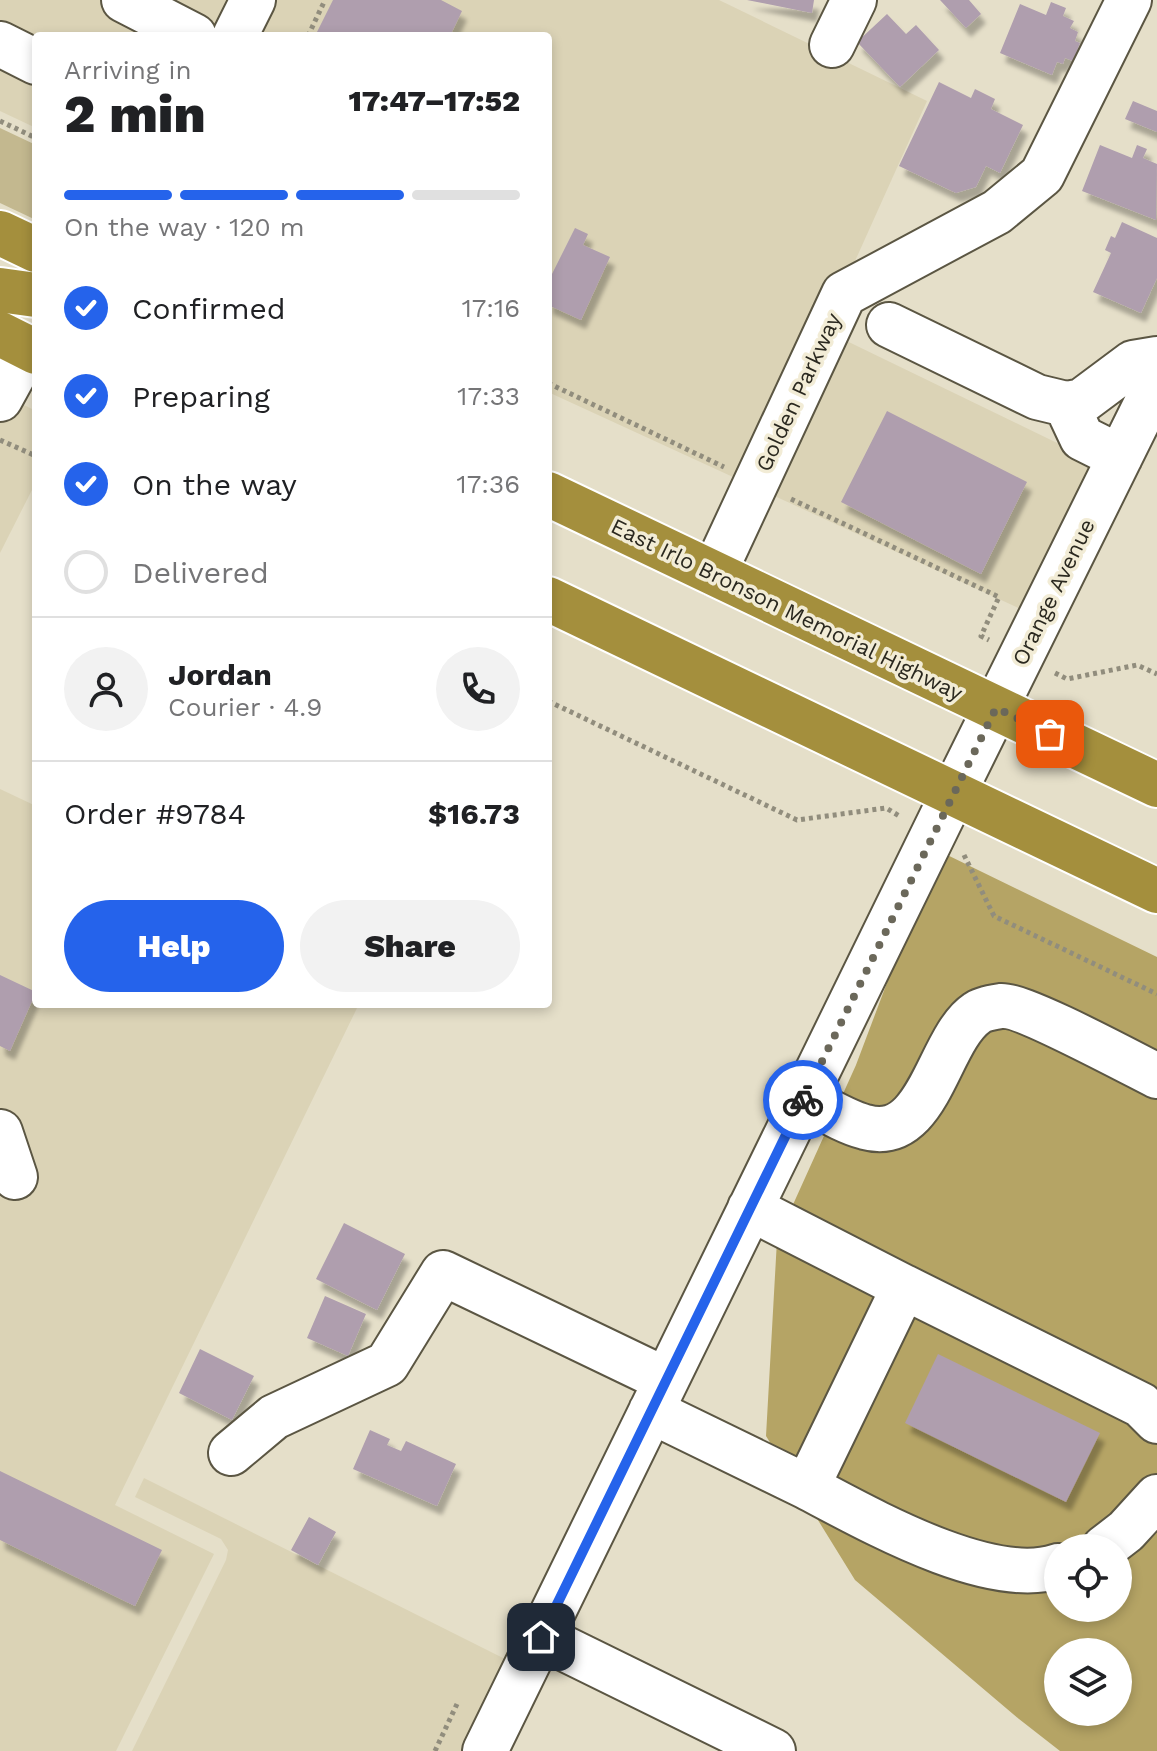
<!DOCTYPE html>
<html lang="en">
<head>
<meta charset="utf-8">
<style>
	:root { --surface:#fff; --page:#f2f2f2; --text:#202124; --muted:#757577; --line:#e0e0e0; --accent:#2563eb }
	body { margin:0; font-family:"Work Sans",sans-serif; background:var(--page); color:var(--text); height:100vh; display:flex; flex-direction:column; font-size:30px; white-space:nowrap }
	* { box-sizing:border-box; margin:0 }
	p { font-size:26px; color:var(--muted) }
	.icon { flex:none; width:44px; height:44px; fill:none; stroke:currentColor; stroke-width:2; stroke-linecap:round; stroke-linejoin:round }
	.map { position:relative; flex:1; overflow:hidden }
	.panel { position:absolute; left:32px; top:32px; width:520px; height:976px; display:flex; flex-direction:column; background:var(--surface); border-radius:8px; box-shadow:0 4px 12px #0003 }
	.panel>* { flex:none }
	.buttons { position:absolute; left:1044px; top:1534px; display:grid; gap:16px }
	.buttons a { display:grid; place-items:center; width:88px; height:88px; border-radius:50%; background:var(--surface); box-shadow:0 4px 12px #0003; font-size:40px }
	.pin { position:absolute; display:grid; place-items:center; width:68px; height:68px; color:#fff; margin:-34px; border-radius:16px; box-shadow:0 4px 12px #0006 }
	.courier { position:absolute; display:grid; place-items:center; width:80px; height:80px; margin:-40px; border:6px solid #2563eb; border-radius:50%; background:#fff; color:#222; box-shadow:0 2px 10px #0007 }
	.headline em { font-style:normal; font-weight:800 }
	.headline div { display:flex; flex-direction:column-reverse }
	.headline { display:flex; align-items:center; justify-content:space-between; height:136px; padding:0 32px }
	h1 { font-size:52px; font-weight:800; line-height:60px }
	.bar { display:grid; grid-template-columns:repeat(4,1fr); gap:12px 8px; align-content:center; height:96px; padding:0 32px }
	.bar i { height:10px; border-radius:6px; background:var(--line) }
	.bar .active { background:var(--accent) }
	.bar p { grid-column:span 4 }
	.line { display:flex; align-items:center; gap:20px; padding:0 32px; border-top:2px solid var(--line) }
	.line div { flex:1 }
	.round { display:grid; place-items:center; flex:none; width:84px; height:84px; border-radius:42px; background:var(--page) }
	ol { padding:0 32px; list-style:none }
	li { display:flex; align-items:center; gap:24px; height:88px }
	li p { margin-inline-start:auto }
	li .icon { padding:8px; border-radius:50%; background:var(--accent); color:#fff; stroke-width:4 }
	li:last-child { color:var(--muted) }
	li i { width:44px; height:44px; border:4px solid var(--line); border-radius:50% }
	.button { display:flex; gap:16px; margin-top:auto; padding:16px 32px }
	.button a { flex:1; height:92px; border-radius:48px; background:var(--accent); color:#fff; font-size:32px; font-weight:800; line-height:92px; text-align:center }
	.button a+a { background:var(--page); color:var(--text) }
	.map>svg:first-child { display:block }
	.built { fill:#dbd3b6 }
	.green { fill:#c3b88f }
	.forest { fill:#b5a465; fill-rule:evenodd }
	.building { fill:#af9eae; filter:url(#shadow) }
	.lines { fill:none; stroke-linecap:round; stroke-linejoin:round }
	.minor-casing { stroke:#5b5643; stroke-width:48 }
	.highway-casing { stroke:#fff; stroke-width:48 }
	.path { stroke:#918d7d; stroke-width:5; stroke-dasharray:4 4; stroke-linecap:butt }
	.minor { stroke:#fff; stroke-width:44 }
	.highway { stroke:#a48f3d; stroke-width:44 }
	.done { stroke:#6b685a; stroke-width:8; stroke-dasharray:0 14.4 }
	.route { stroke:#2563eb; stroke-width:10 }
	.labels { text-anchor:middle; stroke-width:7; stroke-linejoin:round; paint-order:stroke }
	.street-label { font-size:22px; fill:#2a281f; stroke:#f2ecd6 }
</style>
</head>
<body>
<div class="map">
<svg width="1157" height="1751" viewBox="0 0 1157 1751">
	<defs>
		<filter id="shadow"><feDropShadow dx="5" dy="9" stdDeviation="2" flood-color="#0004"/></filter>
	</defs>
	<rect width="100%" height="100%" fill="#e5dfc9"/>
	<path class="built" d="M0 0H719L927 101 824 330 1123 475 1051 623 548 392V36H36V128L0 111Z
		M0 393 36 411V482L0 553Z
		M0 789 36 806V1004H359L115 1505 214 1554 116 1751H0Z
		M144 1478 525 1669 487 1751H132L226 1560 228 1550 221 1539 135 1497Z"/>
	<path class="green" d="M0 128 36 145V220L0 203Z"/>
	<path class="forest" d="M937 850 1157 957V1751H1060L1019 1719 855 1580 766 1436 777 1240 856 1065ZM1058 1548H1118V1608H1058ZM1058 1652H1118V1712H1058Z"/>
	<path class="building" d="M333 0H441L462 11 450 36H315Z
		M747 0H814L812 13Z
		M940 0H969L981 14 966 28Z
		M1051 2 1066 8 1063 16 1074 21 1070 28 1078 32 1075 41 1080 43 1073 61 1065 58 1063 64 1057 62 1052 75 1000 53 1020 4 1046 15Z
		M887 14 906 34 916 25 939 50 900 87 857 42Z
		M939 82 971 98 975 89 995 99 991 109 1023 125 1000 173 986 166 976 187 956 193 899 166Z
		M1133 101 1157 111V132L1125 119Z
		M1100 145 1132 158 1137 145 1147 149 1143 158 1157 164 1156 220 1082 191Z
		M1122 222 1157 238V278L1141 313 1093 292 1111 253 1105 250 1111 236 1115 238Z
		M575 228 588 234 583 245 610 257 581 320 548 305V282Z
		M887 411 1027 482 981 574 841 502Z
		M0 975 36 992 10 1051 0 1046Z
		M344 1223 405 1254 377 1310 316 1279Z
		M325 1296 366 1314 348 1356 307 1338Z
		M200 1349 254 1376 232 1420 179 1393Z
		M938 1354 1100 1433 1066 1502 905 1423Z
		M370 1430 390 1439 387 1445 401 1451 406 1441 456 1464 437 1506 353 1469Z
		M0 1471 162 1550 135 1606 0 1540Z
		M309 1517 336 1532 318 1565 291 1550Z"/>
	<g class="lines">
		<defs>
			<path id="minor" d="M124 0 194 36
				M235 36 253 0
				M0 44 36 62
				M832 45 854 0
				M889 325 1037 397 1066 404 1082 401 1133 363 1157 359
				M0 399 28 348
				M1066 404 1082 438 1120 457
				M714 573 844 294 997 212 1042 175 1129 0
				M804 1098C823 1108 845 1122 865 1127 930 1145 937 1040 977 1013 982 1009 994 1007 1001 1006 1022 1004 1131 1063 1157 1076
				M0 1132 15 1177
				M904 1287 1141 1405 1157 1421
				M651 1411 807 1487 904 1287 750 1208
				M231 1453 274 1417 387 1364 443 1273 666 1380
				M807 1487C868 1519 990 1589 1058 1566
				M1104 1548 1126 1531 1157 1497
				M541 1637 773 1751
				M485 1751 953 794 1157 382"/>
			<path id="highway" d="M0 233 36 250
				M0 290 36 295
				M0 334 36 352
				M548 494 1157 785
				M548 599 1157 891"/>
		</defs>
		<use href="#minor" class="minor-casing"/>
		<use href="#highway" class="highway-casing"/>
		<path class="path" d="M308 36 325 0
			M0 121 36 138
			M548 383 724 467
			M0 440 36 456
			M791 499 999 597 981 636 989 640
			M1055 673 1067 679 1137 665 1157 674
			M548 701 797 820 886 808 901 817
			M964 855 994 916 1157 994
			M435 1751 457 1704"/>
		<use href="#minor" class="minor"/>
		<use href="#highway" class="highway"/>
	</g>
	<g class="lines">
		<path class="done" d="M803 1100 996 708 1050 734"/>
		<path class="route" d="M541 1637 803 1100"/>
	</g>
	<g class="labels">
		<g class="street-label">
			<text transform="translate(798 392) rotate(-65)" y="8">Golden Parkway</text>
			<text transform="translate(1053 592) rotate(-64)" y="8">Orange Avenue</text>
			<text transform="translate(787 609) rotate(26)" y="8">East Irlo Bronson Memorial Highway</text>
		</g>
	</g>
</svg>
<div class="buttons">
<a><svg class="icon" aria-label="locate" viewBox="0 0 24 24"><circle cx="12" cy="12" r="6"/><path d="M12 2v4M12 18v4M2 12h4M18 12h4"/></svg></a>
<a><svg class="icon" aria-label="layers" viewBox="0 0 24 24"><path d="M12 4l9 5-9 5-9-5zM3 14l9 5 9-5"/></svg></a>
</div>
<div class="pin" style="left:1050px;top:734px;background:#ea580c"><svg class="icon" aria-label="bag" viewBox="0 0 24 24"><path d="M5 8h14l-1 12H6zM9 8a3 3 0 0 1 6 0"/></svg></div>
<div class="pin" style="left:541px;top:1637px;background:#1f2937"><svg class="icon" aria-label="home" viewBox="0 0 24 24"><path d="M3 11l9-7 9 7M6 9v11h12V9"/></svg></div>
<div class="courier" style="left:803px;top:1100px"><svg class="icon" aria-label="bike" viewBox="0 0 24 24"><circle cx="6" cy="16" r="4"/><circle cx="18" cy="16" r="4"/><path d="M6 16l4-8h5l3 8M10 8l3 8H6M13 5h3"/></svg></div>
<section class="panel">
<div class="headline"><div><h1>2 min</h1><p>Arriving in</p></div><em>17:47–17:52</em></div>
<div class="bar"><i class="active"></i><i class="active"></i><i class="active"></i><i></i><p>On the way · 120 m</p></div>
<ol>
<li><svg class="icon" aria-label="check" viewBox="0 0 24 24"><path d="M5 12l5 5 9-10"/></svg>Confirmed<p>17:16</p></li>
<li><svg class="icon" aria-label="check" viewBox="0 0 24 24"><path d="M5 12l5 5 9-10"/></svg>Preparing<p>17:33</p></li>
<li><svg class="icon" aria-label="check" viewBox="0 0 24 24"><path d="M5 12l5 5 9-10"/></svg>On the way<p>17:36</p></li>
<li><i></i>Delivered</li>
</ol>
<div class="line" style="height:144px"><a class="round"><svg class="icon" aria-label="person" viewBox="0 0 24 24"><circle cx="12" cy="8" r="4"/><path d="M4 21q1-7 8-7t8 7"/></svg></a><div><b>Jordan</b><p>Courier · 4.9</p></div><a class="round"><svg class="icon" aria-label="phone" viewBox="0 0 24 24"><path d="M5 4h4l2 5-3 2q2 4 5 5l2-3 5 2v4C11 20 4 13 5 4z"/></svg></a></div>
<div class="line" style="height:104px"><div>Order #9784</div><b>$16.73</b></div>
<div class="button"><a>Help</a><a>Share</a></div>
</section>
</div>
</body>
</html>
